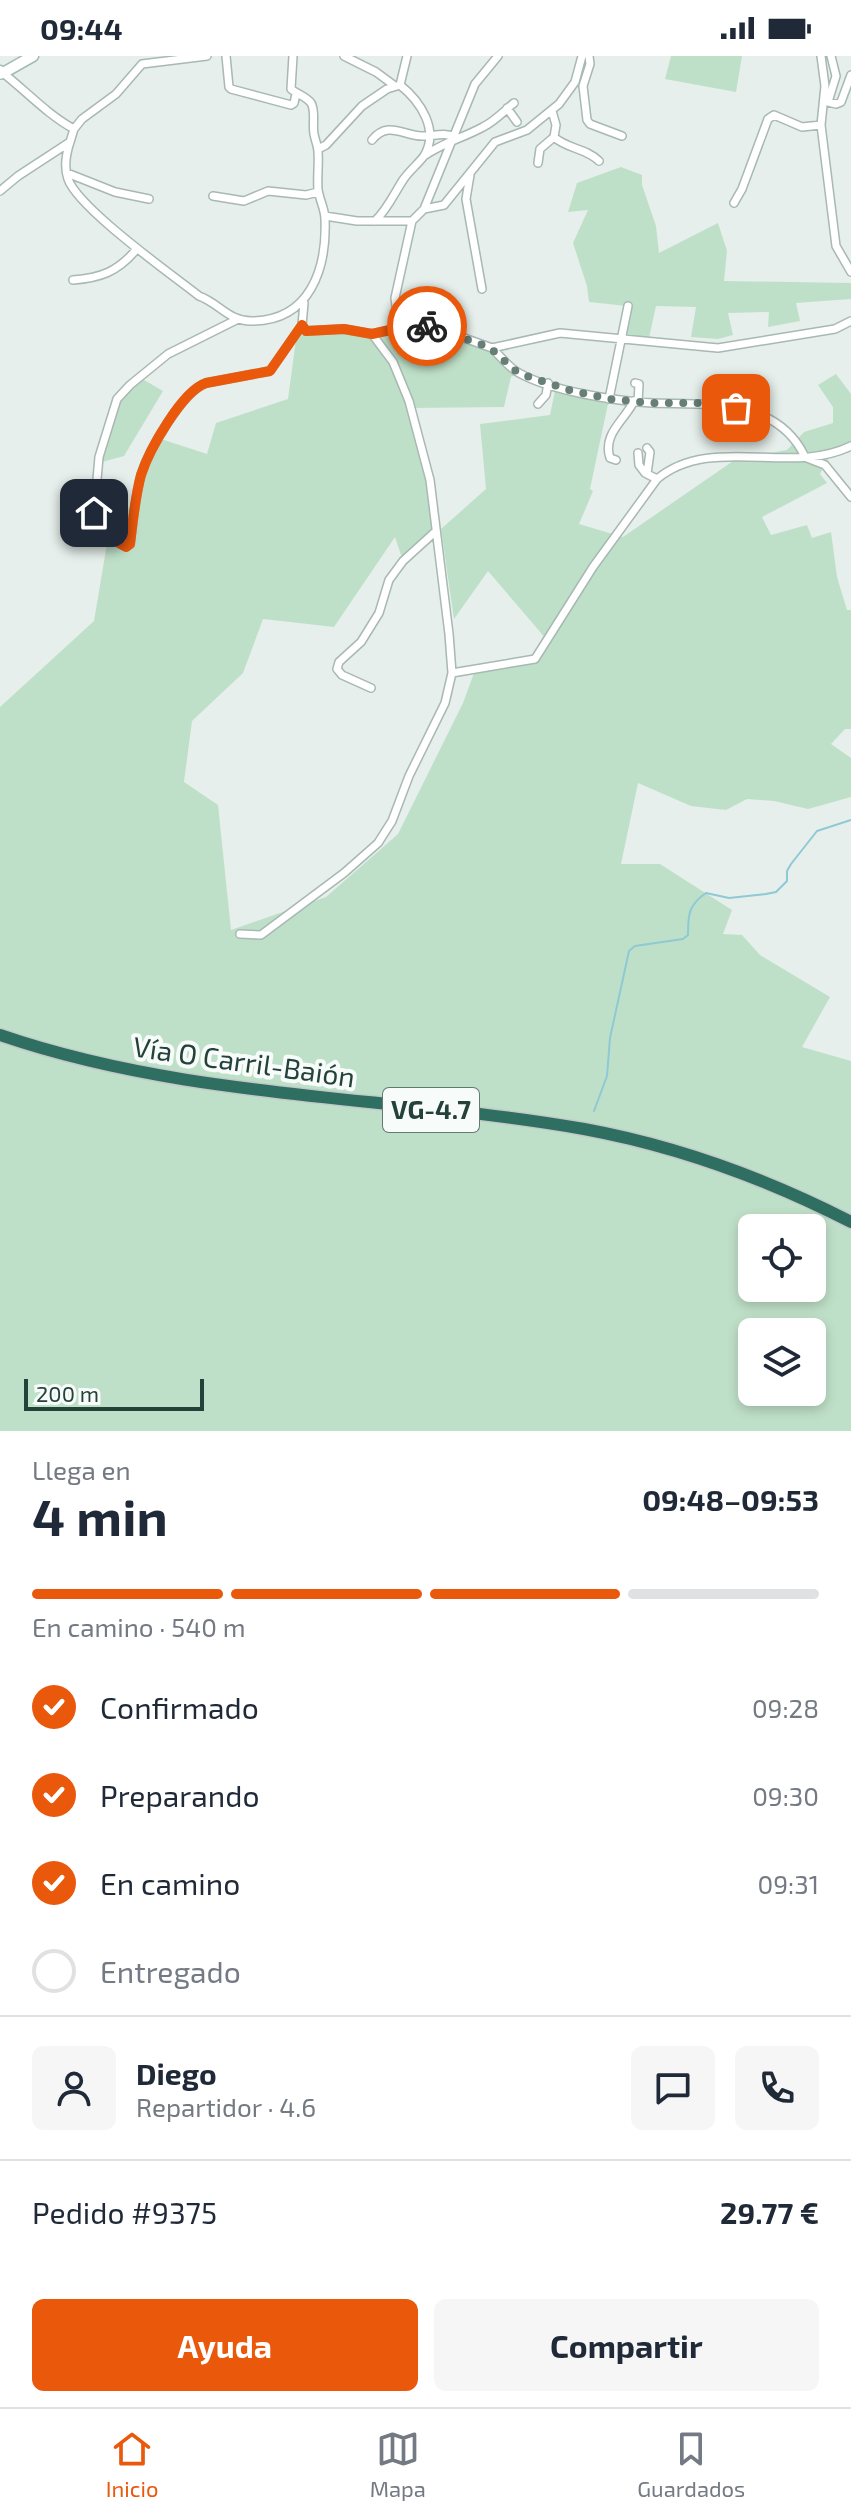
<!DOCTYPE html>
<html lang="es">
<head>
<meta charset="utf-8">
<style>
	:root { --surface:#fff; --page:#f6f6f7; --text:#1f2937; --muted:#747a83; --line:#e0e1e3; --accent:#ea580c }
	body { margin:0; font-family:"Exo 2",sans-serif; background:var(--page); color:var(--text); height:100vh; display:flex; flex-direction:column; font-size:30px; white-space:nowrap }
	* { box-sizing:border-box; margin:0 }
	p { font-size:26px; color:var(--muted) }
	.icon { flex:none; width:44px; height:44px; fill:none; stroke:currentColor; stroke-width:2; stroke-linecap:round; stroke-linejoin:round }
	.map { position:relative; height:1375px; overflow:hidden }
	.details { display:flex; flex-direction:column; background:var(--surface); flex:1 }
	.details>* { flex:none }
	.controls { position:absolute; left:738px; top:1158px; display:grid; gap:16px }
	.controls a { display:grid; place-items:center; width:88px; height:88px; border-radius:12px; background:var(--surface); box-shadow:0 4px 12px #0003; font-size:40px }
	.scale { position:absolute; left:24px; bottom:20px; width:180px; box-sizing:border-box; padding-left:8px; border:4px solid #24423a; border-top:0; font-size:22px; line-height:28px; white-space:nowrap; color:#24423a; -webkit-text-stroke:6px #f7fbf9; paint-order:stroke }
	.pin { position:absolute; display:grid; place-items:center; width:68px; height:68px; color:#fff; margin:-34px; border-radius:16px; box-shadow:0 4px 12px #0006 }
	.courier { position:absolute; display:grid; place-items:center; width:80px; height:80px; margin:-40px; border:6px solid #ea580c; border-radius:50%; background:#fff; color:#222; box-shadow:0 2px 10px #0007 }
	.headline em { font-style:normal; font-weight:700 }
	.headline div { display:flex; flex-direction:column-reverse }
	.headline { display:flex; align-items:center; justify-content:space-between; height:136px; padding:0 32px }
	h1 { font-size:52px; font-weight:700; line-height:60px }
	.bar { display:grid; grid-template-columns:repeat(4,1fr); gap:12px 8px; align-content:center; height:96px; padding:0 32px }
	.bar i { height:10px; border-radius:6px; background:var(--line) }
	.bar .on { background:var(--accent) }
	.bar p { grid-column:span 4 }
	.line { display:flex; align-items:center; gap:20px; padding:0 32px; border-top:2px solid var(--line) }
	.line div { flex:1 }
	.round { display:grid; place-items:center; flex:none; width:84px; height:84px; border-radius:12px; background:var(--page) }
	ol { padding:0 32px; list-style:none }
	li { display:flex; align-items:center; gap:24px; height:88px }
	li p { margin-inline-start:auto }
	li .icon { padding:8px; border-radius:50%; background:var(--accent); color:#fff; stroke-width:4 }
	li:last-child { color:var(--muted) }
	li i { width:44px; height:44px; border:4px solid var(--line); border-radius:50% }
	.button { display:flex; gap:16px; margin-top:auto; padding:16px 32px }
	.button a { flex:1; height:92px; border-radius:12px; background:var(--accent); color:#fff; font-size:32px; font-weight:700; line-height:92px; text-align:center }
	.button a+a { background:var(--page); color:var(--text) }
	.status { display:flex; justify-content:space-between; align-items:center; height:56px; padding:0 40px; background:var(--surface); direction:ltr }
	.status svg { height:22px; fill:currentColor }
	.menu { display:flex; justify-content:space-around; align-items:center; height:112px; border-top:2px solid var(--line); background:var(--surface); font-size:22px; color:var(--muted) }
	.menu a { display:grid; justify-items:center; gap:4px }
	.menu .on { color:var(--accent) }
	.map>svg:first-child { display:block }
	.green { fill:#bfe0c8; fill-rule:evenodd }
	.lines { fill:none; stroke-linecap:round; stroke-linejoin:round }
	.stream { stroke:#8ec9d4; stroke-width:2 }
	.street-casing { stroke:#a8b8b2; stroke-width:10 }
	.secondary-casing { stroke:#a4bbb3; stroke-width:13 }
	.highway-casing { stroke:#c2cac8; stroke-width:15 }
	.street { stroke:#fff; stroke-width:7 }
	.secondary { stroke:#fff; stroke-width:10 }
	.highway { stroke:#2f6f62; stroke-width:12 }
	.done { stroke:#687f78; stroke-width:8; stroke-dasharray:0 14.4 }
	.route { stroke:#ea580c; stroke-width:10 }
	.labels { text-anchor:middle; stroke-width:8; stroke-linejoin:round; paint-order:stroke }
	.shield { fill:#f7fbf9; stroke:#637a73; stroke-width:2 }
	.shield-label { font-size:26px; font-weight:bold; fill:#24423a }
	.street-label { font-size:28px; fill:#24423a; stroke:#f7fbf9 }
</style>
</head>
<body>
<div class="status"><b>09:44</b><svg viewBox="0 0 49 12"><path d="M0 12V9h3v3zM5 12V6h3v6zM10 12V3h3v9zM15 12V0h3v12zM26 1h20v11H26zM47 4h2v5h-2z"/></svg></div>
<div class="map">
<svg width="851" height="1375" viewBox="0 0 851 1375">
	<rect width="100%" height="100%" fill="#e6efeb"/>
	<path class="green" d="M671 0H742L736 36 665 23Z
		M621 111 642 119V129L656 170 659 197 718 167 727 195 724 225 851 227V243L796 247 800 265 768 271 769 256 728 257 733 279 718 283 691 281 696 251 656 250 649 282 623 279 627 250 589 246 587 230 573 187 588 154 568 156 577 127Z
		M431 270 492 292 518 317 511 321 504 351 412 352 430 424 436 475 403 505 395 481 334 571 263 563 243 617 192 665 184 726 218 749 231 874 326 841 398 778 463 647 474 617 535 603 547 584 488 515 454 563 441 473 486 433 480 368 550 359 556 330 609 343 590 433 593 435 579 468 623 481 736 403 787 394 804 376 833 367V351L818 329 836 318 851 338V385L833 394 820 418 827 427 762 461 771 479 807 469 812 482 831 476 837 521 847 554H851V673H845L831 688 851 702V741L808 753 774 745 747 743 726 754 691 750 638 727 621 808H660L732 854 723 878 742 879 760 899 830 941 802 991 851 1005V1375H0V651L94 565 113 452 134 453 142 415 161 383 207 398 216 367 288 343 297 276 344 273 372 278ZM752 1172H812V1232H752ZM752 1276H812V1336H752Z
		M139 321 163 335 124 400 102 406C107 373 113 345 139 321Z"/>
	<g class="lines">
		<path class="stream" d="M594 1055 607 1020 610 982 629 895 635 890 683 883 688 879C688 860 688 849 706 837L729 842 766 838 776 836 787 825V815L791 808 817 775 851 764"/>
		<defs>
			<path id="street" d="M226 0 229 31 231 33 291 49 294 47 296 38
				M344 0 376 16 395 30
				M589 0 590 8 583 30 587 64 590 68 622 80
				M821 0 825 30 821 69 836 190 851 216
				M831 0 836 20 828 46 836 48 841 46 851 19
				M1 19 3 17C27 36 48 59 74 73
				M400 29 407 0
				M507 52 517 66
				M552 55 556 69 554 81C567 93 586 92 599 105
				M372 84C388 64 404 80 422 80 435 80 443 76 455 81
				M70 86C66 98 64 112 68 123 78 152 171 218 199 240 219 247 229 266 253 265 310 264 327 213 325 163 325 153 319 143 318 133 317 121 319 108 318 96 318 90 315 84 314 78 312 69 316 55 311 47 307 41 297 38 291 33L293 0
				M318 93 326 89 362 50 387 33 400 29
				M424 100C444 86 463 82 483 71 495 65 504 55 514 47
				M538 107 540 93 554 81
				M67 117 115 136 149 143
				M470 119 466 143 482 233
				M0 135 18 120 70 86 74 73 82 63 116 38 142 8 207 0
				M213 140 244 145 268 135 306 139 318 136
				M734 147 742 133 768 63 774 59 802 71 821 69
				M424 153 475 28 498 0
				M325 160 357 165H412L424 153 444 149 495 86 527 74 559 48 575 26 582 0
				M375 165C387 154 394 138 403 124 409 115 418 108 424 100 440 74 420 45 400 29
				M73 224C100 222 117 216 135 195V192
				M304 247 302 269 306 275 344 273 372 278 399 272 431 270 492 292 560 277 718 292 835 273 851 265
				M238 263 168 298 130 329 117 343 99 401 94 457 117 486 126 491 130 488C133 465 135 441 141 419 149 394 182 336 206 327L270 315 302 269
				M399 272 395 242 412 165
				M492 292C500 300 509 312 519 317 551 335 615 345 652 347 706 349 777 341 805 401
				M635 327 639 328 638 346
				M609 343 628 250
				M538 348 546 339 548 327
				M647 392 650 396 647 418 657 423
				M638 397 639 409 645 417
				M807 402 825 409 851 441
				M616 404 610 402C602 378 625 364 634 345
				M452 617 535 603 593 511 657 423C711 378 790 420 851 390
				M371 632 342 619 337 613 339 606 361 586 379 557 389 524 403 505 436 475
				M240 878 261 879 344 817 378 787 392 765 409 720 445 647 452 617 449 578 430 424 409 345 393 306 372 278"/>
			<path id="secondary" d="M0 15 3 17 33 0"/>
			<path id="highway" d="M0 979C189 1044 389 1039 584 1073 677 1090 767 1123 851 1166"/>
		</defs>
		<use href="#street" class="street-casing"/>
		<use href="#secondary" class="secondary-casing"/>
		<use href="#highway" class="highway-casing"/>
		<use href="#street" class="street"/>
		<use href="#secondary" class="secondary"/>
		<use href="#highway" class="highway"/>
	</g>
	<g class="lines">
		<path class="done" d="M427 270 489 291 518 317 569 334 609 343 652 347H717L736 352"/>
		<path class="route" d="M94 457 117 486 126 491 130 488C133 465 135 441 141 419 149 394 182 335 206 327L270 315 302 269 306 275 344 273 372 278 399 272 427 270"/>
	</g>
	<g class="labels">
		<rect class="shield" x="383" y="1032" width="96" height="44" rx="6"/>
		<g class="shield-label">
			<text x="431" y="1063">VG-4.7</text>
		</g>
		<g class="street-label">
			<text transform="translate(244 1006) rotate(8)" y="10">Vía O Carril-Baión</text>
		</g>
	</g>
</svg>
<div class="controls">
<a><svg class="icon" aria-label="locate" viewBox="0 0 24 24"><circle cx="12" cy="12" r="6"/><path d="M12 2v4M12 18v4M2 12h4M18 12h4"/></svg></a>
<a><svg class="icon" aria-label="layers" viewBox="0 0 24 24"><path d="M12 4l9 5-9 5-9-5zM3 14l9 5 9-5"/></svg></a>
</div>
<div class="scale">200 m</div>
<div class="pin" style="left:736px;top:352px;background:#ea580c"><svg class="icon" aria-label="bag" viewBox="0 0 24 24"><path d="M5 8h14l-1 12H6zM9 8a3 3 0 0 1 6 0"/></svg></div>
<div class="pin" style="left:94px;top:457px;background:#1f2937"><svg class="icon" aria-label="home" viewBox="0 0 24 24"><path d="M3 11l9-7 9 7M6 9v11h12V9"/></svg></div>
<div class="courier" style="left:427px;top:270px"><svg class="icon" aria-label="bike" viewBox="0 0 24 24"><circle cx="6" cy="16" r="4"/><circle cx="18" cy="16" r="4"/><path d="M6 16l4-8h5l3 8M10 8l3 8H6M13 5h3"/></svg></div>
</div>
<section class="details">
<div class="headline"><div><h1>4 min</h1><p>Llega en</p></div><em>09:48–09:53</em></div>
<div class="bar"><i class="on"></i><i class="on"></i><i class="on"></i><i></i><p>En camino · 540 m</p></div>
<ol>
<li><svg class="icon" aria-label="check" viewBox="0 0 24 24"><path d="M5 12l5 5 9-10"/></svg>Confirmado<p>09:28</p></li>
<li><svg class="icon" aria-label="check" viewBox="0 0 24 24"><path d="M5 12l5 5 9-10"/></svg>Preparando<p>09:30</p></li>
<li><svg class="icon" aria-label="check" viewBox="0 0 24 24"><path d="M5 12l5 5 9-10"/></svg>En camino<p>09:31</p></li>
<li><i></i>Entregado</li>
</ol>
<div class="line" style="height:144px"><a class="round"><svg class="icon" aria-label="person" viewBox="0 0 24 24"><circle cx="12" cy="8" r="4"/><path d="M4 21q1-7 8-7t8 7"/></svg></a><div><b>Diego</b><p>Repartidor · 4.6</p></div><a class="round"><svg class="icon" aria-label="chat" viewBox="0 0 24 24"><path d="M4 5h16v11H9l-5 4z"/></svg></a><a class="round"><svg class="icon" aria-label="phone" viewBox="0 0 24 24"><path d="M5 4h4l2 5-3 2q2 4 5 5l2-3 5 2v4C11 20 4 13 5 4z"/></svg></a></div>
<div class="line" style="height:104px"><div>Pedido #9375</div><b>29.77 €</b></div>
<div class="button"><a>Ayuda</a><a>Compartir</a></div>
</section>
<nav class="menu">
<a class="on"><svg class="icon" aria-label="home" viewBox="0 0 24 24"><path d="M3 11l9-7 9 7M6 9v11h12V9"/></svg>Inicio</a>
<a><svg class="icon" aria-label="map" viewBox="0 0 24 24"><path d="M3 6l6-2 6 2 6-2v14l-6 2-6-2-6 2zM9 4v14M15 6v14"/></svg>Mapa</a>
<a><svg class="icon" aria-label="saved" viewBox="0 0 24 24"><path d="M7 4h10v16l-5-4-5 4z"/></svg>Guardados</a>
</nav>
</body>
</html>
